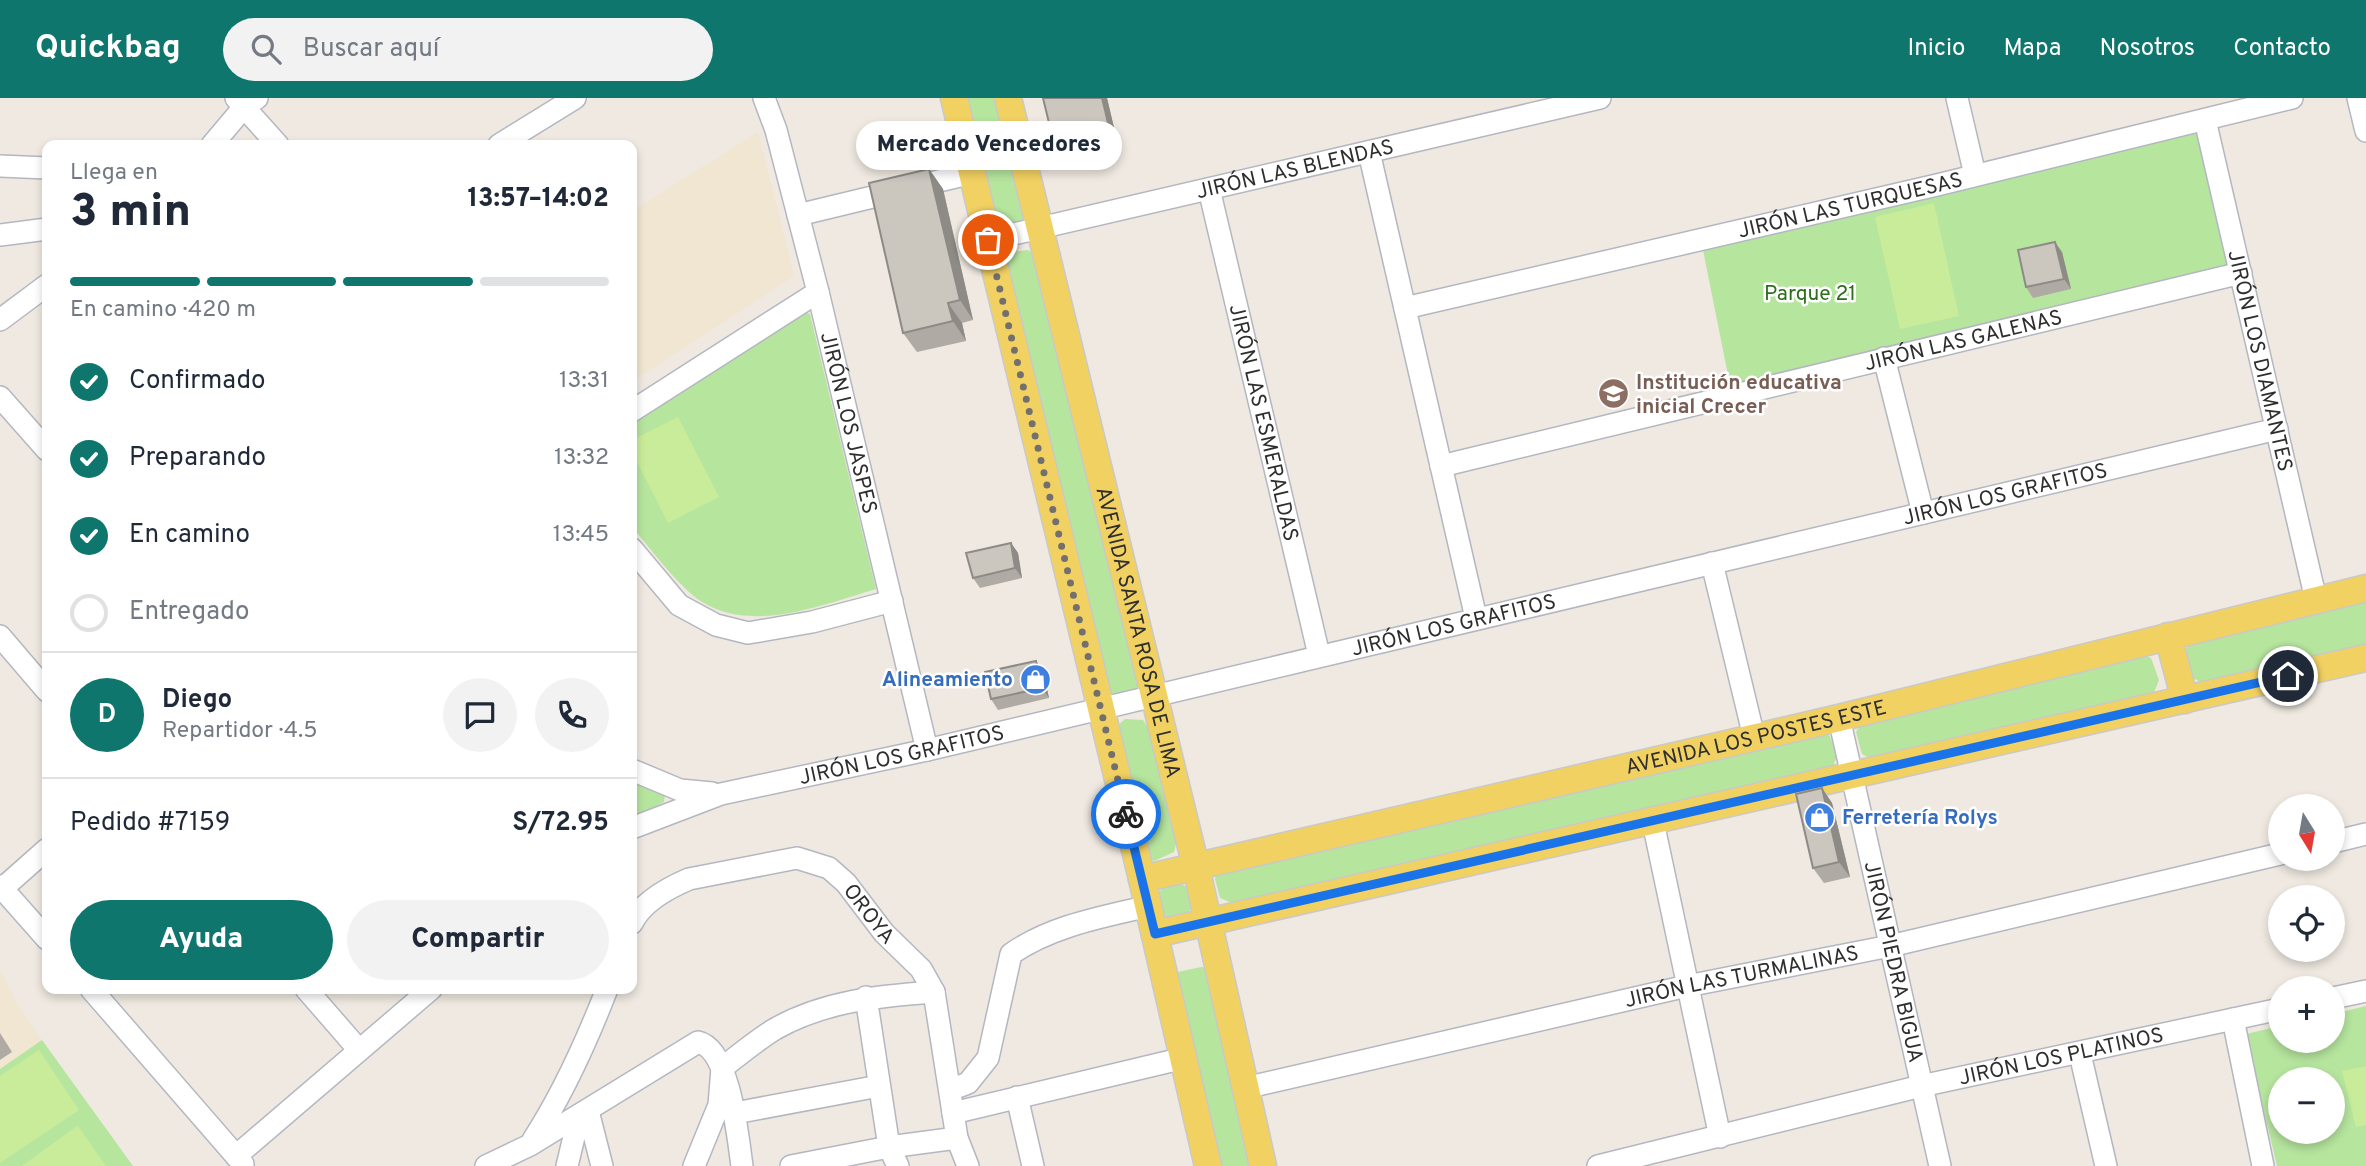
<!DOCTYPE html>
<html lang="es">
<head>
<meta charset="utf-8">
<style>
	:root { --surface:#fff; --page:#f2f2f3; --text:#1f2937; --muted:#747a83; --line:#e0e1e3; --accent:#0f766e }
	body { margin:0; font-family:Overpass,sans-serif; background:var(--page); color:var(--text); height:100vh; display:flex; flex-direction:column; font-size:26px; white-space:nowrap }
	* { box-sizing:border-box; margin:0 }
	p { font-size:23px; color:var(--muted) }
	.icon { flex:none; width:38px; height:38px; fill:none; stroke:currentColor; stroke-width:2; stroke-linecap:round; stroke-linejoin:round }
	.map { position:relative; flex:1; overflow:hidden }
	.sheet { position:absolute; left:42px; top:42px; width:595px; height:854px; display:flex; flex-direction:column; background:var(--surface); border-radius:14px; box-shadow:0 4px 10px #0003 }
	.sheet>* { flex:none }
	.needle { width:46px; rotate:169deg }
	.buttons { position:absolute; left:2268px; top:696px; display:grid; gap:14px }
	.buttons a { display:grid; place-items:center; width:77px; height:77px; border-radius:50%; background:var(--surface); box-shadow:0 4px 10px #0003; font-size:35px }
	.pin { position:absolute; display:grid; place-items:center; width:60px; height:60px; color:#fff; margin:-30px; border:4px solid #fff; border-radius:50%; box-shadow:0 2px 7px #0007 }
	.courier { position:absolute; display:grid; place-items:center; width:70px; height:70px; margin:-35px; border:5px solid #1a73e8; border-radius:50%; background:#fff; color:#222; box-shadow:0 2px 9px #0007 }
	.bubble { position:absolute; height:49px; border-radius:24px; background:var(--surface); box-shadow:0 4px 10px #0003; font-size:23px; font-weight:800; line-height:49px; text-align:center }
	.headline em { font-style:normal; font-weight:800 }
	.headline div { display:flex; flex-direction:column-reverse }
	.headline { display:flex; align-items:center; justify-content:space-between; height:119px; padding:0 28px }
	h1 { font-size:46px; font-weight:800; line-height:52px }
	.bar { display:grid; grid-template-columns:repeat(4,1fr); gap:10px 7px; align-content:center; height:84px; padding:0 28px }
	.bar i { height:9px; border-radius:5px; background:var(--line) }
	.bar .on { background:var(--accent) }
	.bar p { grid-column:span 4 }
	.line { display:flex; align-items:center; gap:18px; padding:0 28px; border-top:2px solid var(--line) }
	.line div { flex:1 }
	.round { display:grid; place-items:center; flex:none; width:74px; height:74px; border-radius:37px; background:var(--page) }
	ol { padding:0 28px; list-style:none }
	li { display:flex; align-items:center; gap:21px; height:77px }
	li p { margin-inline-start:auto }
	li .icon { padding:7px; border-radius:50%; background:var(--accent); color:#fff; stroke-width:4 }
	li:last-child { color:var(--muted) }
	li i { width:38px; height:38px; border:4px solid var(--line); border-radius:50% }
	.action { display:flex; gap:14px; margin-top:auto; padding:14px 28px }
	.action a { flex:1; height:80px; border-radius:42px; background:var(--accent); color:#fff; font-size:28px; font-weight:800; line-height:80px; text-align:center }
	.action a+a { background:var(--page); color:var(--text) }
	header { display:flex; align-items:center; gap:42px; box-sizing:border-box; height:98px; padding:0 35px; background:var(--accent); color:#fff }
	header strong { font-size:33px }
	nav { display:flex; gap:38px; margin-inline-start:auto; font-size:24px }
	.search { width:490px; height:63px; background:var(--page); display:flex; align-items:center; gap:18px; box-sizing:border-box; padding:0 24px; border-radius:38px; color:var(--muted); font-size:26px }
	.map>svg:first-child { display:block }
	.education { fill:#f0e6d1 }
	.green { fill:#b6e59e; fill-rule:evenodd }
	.pitch { fill:#c9ec9a }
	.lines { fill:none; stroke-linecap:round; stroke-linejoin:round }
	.minor-casing { stroke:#b4b7c1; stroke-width:24 }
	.major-casing { stroke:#c9c9c9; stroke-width:29 }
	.minor { stroke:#fff; stroke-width:21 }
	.major { stroke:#f2d163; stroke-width:26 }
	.wall { fill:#afaba4 }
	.shaded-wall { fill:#8e8b86 }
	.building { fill:#cbc7bf; stroke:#8e8b86; stroke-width:2 }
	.done { stroke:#726f6d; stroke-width:7; stroke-dasharray:0 12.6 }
	.route { stroke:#1a73e8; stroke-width:9 }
	.labels { text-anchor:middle; stroke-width:5; stroke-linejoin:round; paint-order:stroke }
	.street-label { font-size:21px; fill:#2e2e2e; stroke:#fff }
	.park-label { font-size:21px; fill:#2c6e1b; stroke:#fff }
	.education-label { font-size:21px; font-weight:bold; fill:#785e54; stroke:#fff; text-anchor:start }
	.shop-label { font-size:21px; font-weight:bold; fill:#366cbe; stroke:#fff; text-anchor:end }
</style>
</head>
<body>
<header>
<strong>Quickbag</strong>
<div class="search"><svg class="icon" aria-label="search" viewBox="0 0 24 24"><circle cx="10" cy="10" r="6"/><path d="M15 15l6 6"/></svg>Buscar aquí</div>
<nav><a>Inicio</a><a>Mapa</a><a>Nosotros</a><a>Contacto</a></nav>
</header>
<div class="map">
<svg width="2366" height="1068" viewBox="0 0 2366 1068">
	<rect width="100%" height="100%" fill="#efe9e1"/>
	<path class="education" d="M758 34 794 178 632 284V113Z
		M0 872 17 906 42 942 0 971Z"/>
	<path class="green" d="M963 0H998L1028 118 1019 127 1000 130 993 125Z
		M2197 30 2231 168 1730 287 1702 147Z
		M1028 152 1037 158 1142 584C1133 596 1121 600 1106 594L1001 162 1005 155Z
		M802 213 810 216 876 491C818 508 741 541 689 494 668 475 650 450 632 429V326Z
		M2366 501V549L2204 586 2191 579 2184 554 2190 545Z
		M2140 555 2151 560 2159 582 2153 597 1875 663 1862 656 1856 634 1863 623Z
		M1125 621 1143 622 1149 631 1177 742 1174 754 1154 763 1144 757 1114 631Z
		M1817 635 1830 638 1837 658 1832 671 1232 805 1220 800 1215 781 1218 773Z
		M632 681 665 695 664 704 632 721Z
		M1157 803a18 18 0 1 1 36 0a18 18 0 1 1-36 0Z
		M1201 869 1208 870 1253 1068H1215L1173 880 1178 874Z
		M2366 908V1068H2277L2246 936 2280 928V943H2333V916ZM2280 982H2333V1034H2280Z
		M42 942 133 1068H0V971Z"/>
	<path class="pitch" d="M1934 105 1959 218 1900 231 1875 119Z
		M678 319 719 399 668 425 632 354V342Z
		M39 952 79 1012 0 1065V978Z
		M2366 968V1027L2356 1029 2342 973Z
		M78 1028 106 1068H22L77 1028Z"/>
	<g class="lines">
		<defs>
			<g id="minor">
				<path d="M236 0 278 47"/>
				<path id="s1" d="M764 0 776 32 818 194 927 652"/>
				<path d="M1957 0 1975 77"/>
				<path d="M2358 0 2366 33"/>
				<path id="s2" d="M2205 22 2316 502"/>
				<path d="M212 47 244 9 257 0"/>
				<path d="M499 47 575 0"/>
				<path d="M1369 54 1476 520"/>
				<path d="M0 68 47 70"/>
				<path id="s3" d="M1209 91 1319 557"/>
				<path d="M798 117 972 75"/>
				<path d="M0 137 47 131"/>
				<path id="s4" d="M988 142 1600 0"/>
				<path id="s5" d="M1405 210 1937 87 2292 0"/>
				<path d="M0 222 47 187"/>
				<path d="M1884 260 1923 415"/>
				<path d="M0 299 47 352"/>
				<path d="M632 313 818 194"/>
				<path id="s6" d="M1441 368 2241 175"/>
				<path d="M632 451 679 507 716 527 748 535 812 524 892 503"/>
				<path d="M1712 465 1754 639"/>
				<path d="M0 538 47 593"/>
				<path id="s7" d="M1839 620 1940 1068"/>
				<path d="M632 672 680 692 712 695"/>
				<path d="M1653 724 1720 1039"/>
				<path id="s8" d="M632 730 721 696 927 652 2277 331"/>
				<path d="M2333 744 2366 736"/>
				<path d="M0 788 47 841"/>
				<path d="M3 790 47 751"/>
				<path id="s9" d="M632 825C642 804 668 790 689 781L797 760 829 770 846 785 884 835 921 871 934 894 957 1040 968 1068"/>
				<path d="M91 891 243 1066"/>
				<path d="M306 891 359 952"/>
				<path d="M866 899 889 1049 898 1068"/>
				<path d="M2333 900 2366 893"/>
				<path d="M2233 921 2263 1068"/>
				<path d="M2080 956 2106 1068"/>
				<path id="s10" d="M1245 990 1687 888 1890 848 2280 756"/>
				<path d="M950 992 968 985 988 960 1011 856C1051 828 1102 819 1149 808"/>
				<path d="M1017 999 1033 1068"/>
				<path d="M588 1013 602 1068"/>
				<path d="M735 1015 879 988"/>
				<path d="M953 1015 1184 960"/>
				<path d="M533 1042C564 994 586 945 607 891"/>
				<path d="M236 1058 431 891"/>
				<path d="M486 1068 530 1047 698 944C730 951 738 1040 742 1068"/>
				<path d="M567 1068 579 1018"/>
				<path d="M694 1068 719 1007 722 970C739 957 757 942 775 931 824 903 879 898 934 894"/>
				<path d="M791 1068 889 1049 957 1040"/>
				<path id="s11" d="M1598 1068 1921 988 2280 911"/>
			</g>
			<g id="major">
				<path d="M954 0 1142 781 1208 1068"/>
				<path id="s12" d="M1008 0 1196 769 1263 1068"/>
				<path d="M2168 538 2185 602"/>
				<path id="s13" d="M1142 781 1839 620 2366 490"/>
				<path d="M1155 836 2366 560"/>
			</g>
		</defs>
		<use href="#minor" class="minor-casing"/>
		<use href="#major" class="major-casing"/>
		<use href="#minor" class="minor"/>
		<use href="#major" class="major"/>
	</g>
	<path class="wall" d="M1043 0H1107L1120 55 1064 68 1057 58Z
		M929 71 943 91 973 222 962 225 966 243 917 254 903 235Z
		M2062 154 2071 191 2033 200 2026 189Z
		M1011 445 1018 455 1022 480 980 490 973 480Z
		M1043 573 1049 600 998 612 991 601Z
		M1822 690 1832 705 1850 779 1824 785 1813 770Z
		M0 935 12 954 0 962Z"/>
	<path class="shaded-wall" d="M1102 0H1107L1120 55 1113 45Z
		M929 71 943 91 973 222 960 202Z
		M2055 144 2062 154 2071 191 2064 181Z
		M948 205 962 225 966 243 953 223Z
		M1011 445 1018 455 1022 480 1015 470Z
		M1036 563 1043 573 1049 600 1042 590Z
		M1822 690 1832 705 1850 779 1839 764Z"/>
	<path class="building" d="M1043 0H1102L1113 45 1057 58Z
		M929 71 960 202 948 205 953 223 903 235 869 85Z
		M2055 144 2064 181 2026 189 2018 152Z
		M1011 445 1015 470 973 480 966 455Z
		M1036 563 1042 590 991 601 985 574Z
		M1822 690 1839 764 1813 770 1796 696Z"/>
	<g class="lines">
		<path class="done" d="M988 142 1126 716"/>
		<path class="route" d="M1126 716 1155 836 2288 578"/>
	</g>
	<defs>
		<symbol id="school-disc" viewBox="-11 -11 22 22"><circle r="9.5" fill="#8d6e63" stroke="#fff"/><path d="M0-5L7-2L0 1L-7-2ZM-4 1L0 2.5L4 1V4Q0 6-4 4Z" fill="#fff"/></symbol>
		<symbol id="shop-disc" viewBox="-11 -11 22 22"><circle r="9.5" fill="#3f7fe0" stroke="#fff"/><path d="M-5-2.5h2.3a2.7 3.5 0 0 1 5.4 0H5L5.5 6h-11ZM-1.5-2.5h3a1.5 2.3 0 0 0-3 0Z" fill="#fff"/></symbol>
	</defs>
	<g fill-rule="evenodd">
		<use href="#school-disc" x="1596" y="278" width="35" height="35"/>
		<use href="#shop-disc" x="1018" y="564" width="35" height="35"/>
		<use href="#shop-disc" x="1802" y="702" width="35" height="35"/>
	</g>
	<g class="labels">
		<g class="street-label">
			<text dy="7" stroke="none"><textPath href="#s4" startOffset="315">JIRÓN LAS BLENDAS</textPath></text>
			<text dy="7" stroke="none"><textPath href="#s5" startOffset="457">JIRÓN LAS TURQUESAS</textPath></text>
			<text dy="7" stroke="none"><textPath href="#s6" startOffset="537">JIRÓN LAS GALENAS</textPath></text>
			<text dy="7" stroke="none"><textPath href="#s2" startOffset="247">JIRÓN LOS DIAMANTES</textPath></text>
			<text dy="7" stroke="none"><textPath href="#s3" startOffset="240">JIRÓN LAS ESMERALDAS</textPath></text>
			<text dy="7" stroke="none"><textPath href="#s1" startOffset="336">JIRÓN LOS JASPES</textPath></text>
			<text dy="7" stroke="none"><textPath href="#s8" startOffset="1414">JIRÓN LOS GRAFITOS</textPath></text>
			<text dy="7" stroke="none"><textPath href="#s8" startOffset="847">JIRÓN LOS GRAFITOS</textPath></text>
			<text dy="7" stroke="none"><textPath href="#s12" startOffset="550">AVENIDA SANTA ROSA DE LIMA</textPath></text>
			<text dy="7" stroke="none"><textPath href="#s13" startOffset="630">AVENIDA LOS POSTES ESTE</textPath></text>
			<text dy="7" stroke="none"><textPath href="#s8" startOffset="280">JIRÓN LOS GRAFITOS</textPath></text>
			<text dy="7" stroke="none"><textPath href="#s9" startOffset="278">OROYA</textPath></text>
			<text dy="7" stroke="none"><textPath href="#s7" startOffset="250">JIRÓN PIEDRA BIGUA</textPath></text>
			<text dy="7" stroke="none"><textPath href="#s10" startOffset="509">JIRÓN LAS TURMALINAS</textPath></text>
			<text dy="7" stroke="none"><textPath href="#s11" startOffset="476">JIRÓN LOS PLATINOS</textPath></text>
		</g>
		<g class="park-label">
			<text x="1810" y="202">Parque 21</text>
		</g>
		<g class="education-label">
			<text x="1636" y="291">Institución educativa<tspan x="1636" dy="24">inicial Crecer</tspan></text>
		</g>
		<g class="shop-label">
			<text x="1013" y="588">Alineamiento</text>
			<text x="1842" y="726" text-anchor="start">Ferretería Rolys</text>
		</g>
	</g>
</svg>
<div class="buttons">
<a><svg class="needle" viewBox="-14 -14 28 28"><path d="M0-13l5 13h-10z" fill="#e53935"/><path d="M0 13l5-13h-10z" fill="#747a83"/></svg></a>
<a><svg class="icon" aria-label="locate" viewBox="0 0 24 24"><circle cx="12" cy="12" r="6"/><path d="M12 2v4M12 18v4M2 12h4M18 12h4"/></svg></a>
<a>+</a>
<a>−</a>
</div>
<div class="pin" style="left:988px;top:142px;background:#ea580c"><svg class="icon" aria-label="bag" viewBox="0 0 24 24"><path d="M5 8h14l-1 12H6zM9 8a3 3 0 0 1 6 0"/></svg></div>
<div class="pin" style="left:2288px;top:578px;background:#1f2937"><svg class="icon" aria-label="home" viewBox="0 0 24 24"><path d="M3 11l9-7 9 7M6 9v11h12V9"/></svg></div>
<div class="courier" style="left:1126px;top:716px"><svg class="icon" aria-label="bike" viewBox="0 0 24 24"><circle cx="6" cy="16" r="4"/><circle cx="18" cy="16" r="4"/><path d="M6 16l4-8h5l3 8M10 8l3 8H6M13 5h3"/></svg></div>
<div class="bubble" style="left:856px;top:23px;width:266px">Mercado Vencedores</div>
<section class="sheet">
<div class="headline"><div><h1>3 min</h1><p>Llega en</p></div><em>13:57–14:02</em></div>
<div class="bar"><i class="on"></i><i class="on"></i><i class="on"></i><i></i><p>En camino · 420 m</p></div>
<ol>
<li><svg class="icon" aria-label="check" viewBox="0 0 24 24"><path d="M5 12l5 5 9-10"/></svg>Confirmado<p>13:31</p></li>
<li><svg class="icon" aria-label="check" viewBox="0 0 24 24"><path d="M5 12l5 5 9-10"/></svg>Preparando<p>13:32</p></li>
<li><svg class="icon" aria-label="check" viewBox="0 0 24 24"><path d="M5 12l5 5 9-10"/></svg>En camino<p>13:45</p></li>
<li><i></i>Entregado</li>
</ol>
<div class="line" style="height:126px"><b class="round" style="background:var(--accent);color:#fff">D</b><div><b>Diego</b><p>Repartidor · 4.5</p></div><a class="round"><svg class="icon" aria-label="chat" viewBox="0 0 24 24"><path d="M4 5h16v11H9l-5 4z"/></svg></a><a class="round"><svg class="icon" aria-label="phone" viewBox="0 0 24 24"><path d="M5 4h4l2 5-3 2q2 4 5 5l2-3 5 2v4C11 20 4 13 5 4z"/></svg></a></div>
<div class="line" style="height:91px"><div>Pedido #7159</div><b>S/72.95</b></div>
<div class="action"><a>Ayuda</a><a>Compartir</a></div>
</section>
</div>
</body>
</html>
